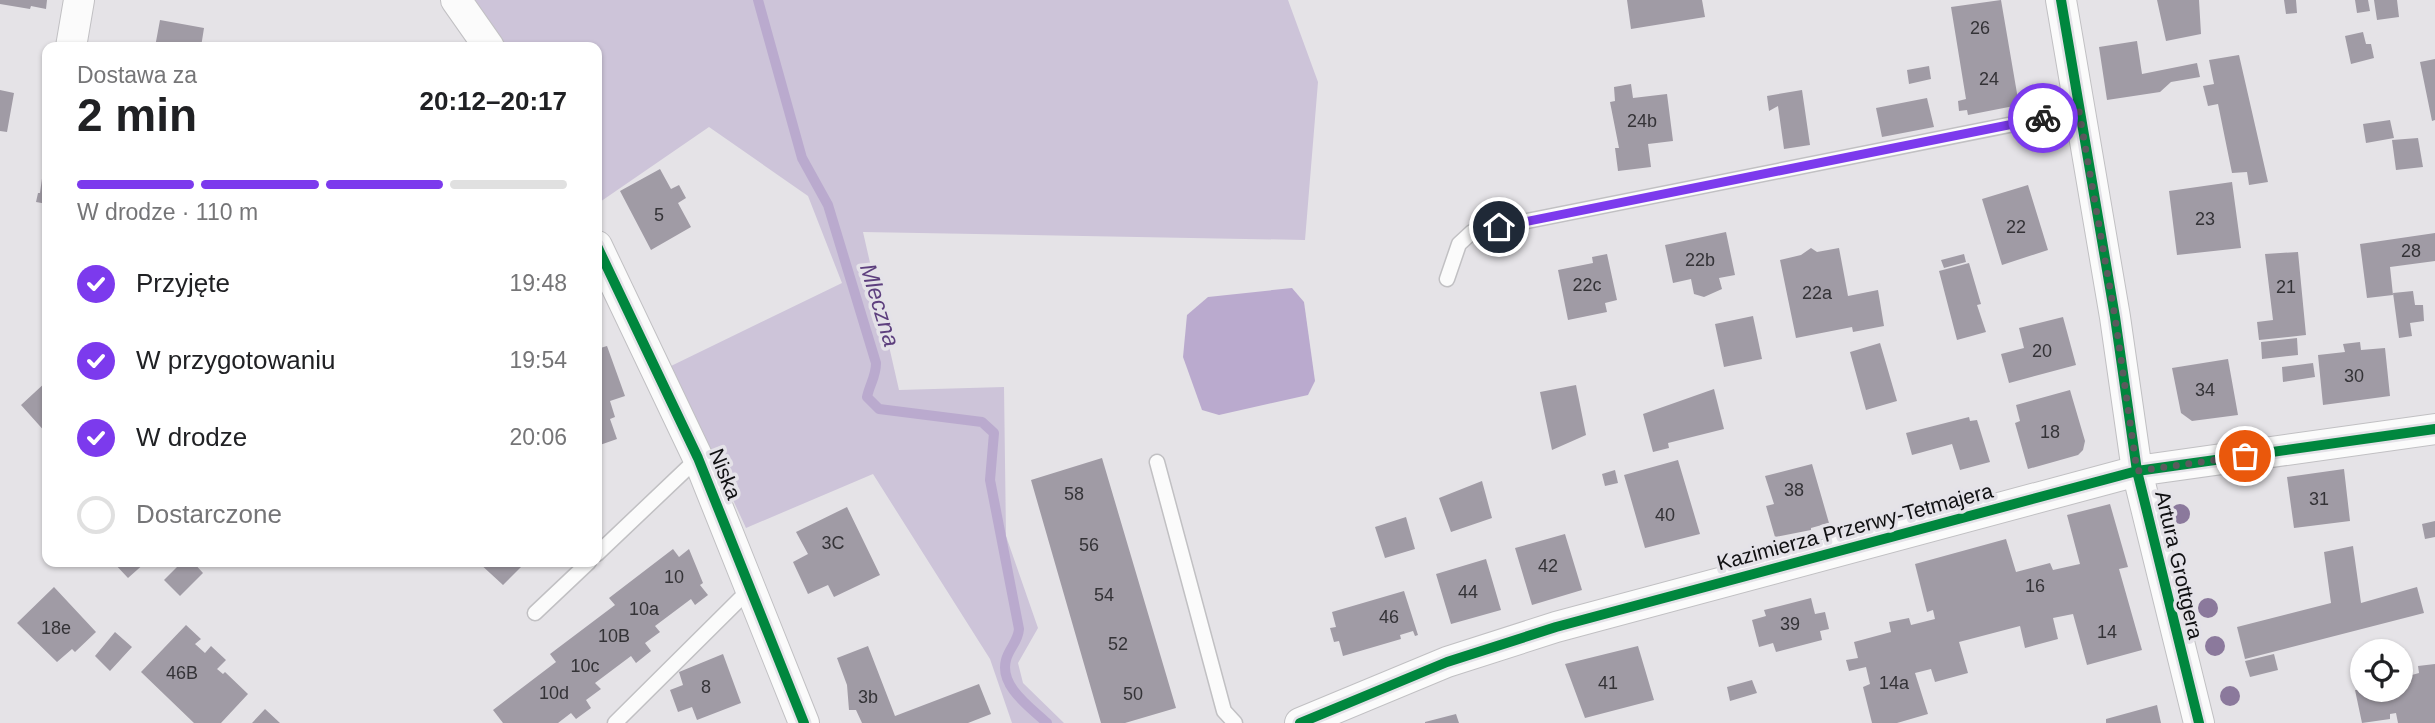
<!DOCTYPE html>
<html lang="pl">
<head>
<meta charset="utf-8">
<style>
	:root { --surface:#fff; --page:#f6f6f6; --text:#202124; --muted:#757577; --line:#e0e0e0; --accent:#7c3aed }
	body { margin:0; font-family:Arial,sans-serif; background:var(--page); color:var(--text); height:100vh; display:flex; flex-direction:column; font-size:26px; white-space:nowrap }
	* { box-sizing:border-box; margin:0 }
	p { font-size:23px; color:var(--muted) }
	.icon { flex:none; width:38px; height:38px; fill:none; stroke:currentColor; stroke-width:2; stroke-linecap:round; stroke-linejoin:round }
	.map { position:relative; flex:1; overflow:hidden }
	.panel { position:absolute; left:42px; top:42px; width:560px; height:525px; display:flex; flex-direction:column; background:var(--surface); border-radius:14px; box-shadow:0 2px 5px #0004 }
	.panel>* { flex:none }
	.tools { position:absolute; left:2350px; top:639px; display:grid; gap:14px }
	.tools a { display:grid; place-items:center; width:63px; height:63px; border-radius:50%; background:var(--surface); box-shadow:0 2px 5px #0004; font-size:35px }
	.pin { position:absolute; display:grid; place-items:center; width:60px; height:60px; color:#fff; margin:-30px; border:4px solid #fff; border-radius:50%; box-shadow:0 2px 7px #0007 }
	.courier { position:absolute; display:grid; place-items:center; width:70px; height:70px; margin:-35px; border:5px solid #7c3aed; border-radius:50%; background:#fff; color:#222; box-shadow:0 2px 9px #0007 }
	.headline em { font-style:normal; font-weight:700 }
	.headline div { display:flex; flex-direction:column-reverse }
	.headline { display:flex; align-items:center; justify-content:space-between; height:119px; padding:0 35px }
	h1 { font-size:46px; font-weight:700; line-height:52px }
	.bar { display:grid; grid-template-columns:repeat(4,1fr); gap:10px 7px; align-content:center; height:84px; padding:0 35px }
	.bar i { height:9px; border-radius:5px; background:var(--line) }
	.bar .active { background:var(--accent) }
	.bar p { grid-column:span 4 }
	ol { padding:0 35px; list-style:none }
	li { display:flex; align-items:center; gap:21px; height:77px }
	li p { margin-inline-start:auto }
	li .icon { padding:7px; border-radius:50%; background:var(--accent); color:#fff; stroke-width:4 }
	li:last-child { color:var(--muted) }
	li i { width:38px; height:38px; border:4px solid var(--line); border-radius:50% }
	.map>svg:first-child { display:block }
	.green { fill:#cdc4d9 }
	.water { fill:#baaace }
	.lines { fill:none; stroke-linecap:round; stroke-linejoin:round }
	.stream { stroke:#baaace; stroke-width:10 }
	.building { fill:#a09ba5 }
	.service-casing { stroke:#c1c0c3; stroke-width:17 }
	.minor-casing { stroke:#c1c0c3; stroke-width:32 }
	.path { stroke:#cecece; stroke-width:4.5; stroke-dasharray:7 3.5; stroke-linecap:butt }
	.service { stroke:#fbfbfb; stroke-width:14 }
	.minor { stroke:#fbfbfb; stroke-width:30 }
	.cycleway-casing { stroke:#e4e2e8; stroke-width:15 }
	.cycleway { stroke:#00873e; stroke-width:10 }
	.tree { fill:#8b799c }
	.done { stroke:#5b5a5d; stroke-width:7; stroke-dasharray:0 12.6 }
	.route { stroke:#7c3aed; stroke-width:9 }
	.labels { text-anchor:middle; stroke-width:7; stroke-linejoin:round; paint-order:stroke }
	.number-label { font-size:18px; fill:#343337 }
	.street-label { font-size:21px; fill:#101012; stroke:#e4e2e8 }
	.water-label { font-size:23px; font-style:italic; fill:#5d3f7e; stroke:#e4e2e8 }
</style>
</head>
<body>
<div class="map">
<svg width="2435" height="723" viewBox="0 0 2435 723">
	<rect width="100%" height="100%" fill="#e5e3e7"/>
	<path class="green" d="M468 0H1288L1318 82 1305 240 863 232 899 390 1004 387 1006 536 1038 628 1018 663 1023 683 1064 723H1012L990 659 873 474 746 528 671 366 842 283 808 196 709 127 597 204V47H500Z"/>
	<path class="water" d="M1292 288 1304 302 1315 381 1308 395 1219 415 1202 410 1183 357 1187 315 1208 297Z"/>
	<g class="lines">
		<path class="stream" d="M758 0 802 158 828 205 876 363C876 377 870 383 867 397L879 409 982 422 994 433 990 480 1019 629C1018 642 1009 648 1006 660 999 686 1030 707 1047 723"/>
	</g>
	<path class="building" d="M0 0H47L46 9 31 6 30 9 0 4Z
		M1627 0H1702L1705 17 1631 29Z
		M2001 0 2019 105 1968 115 1967 110 1959 111 1958 101 1966 99 1951 7Z
		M2157 0H2199L2201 34 2166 41Z
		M2284 0H2296L2297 13 2286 14Z
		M2355 0H2368L2370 11 2357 13Z
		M2374 0H2397L2399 17 2377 20Z
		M160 20 204 28 201 47H155Z
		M2363 32 2366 44H2371L2374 58 2351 64 2345 36Z
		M2137 41 2142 74 2197 63 2200 77 2171 82 2160 92 2107 100 2099 47Z
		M2239 55 2268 182 2249 185 2247 172 2232 173 2218 104 2208 106 2203 86 2214 84 2209 60Z
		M2435 59V120L2432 121 2420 62Z
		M1929 66 1931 79 1909 84 1907 70Z
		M1631 84 1633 98 1667 94 1673 141 1648 144 1651 167 1618 171 1615 148H1619L1610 102 1615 101 1614 87Z
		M0 90 14 93 7 132 0 131Z
		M1802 90 1810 145 1784 149 1778 106 1769 111 1767 96Z
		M1927 98 1934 127 1882 137 1876 108Z
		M2390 120 2394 138 2366 143 2363 124Z
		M2418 138 2423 167 2396 170 2392 140Z
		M44 164 47 165V204L36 202 38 193H40Z
		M660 169 671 189 679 185 686 198 678 203 691 227 651 250 620 191Z
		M2232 182 2241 248 2177 255 2169 191Z
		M2028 185 2048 250 2002 265 1982 199Z
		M1726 232 1735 275 1719 278 1722 289 1704 297 1694 294 1691 279 1673 283 1665 245Z
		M2435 233V261L2390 267 2393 295 2367 298 2360 244Z
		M1811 248 1817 252 1839 248 1848 296 1878 290 1884 326 1853 332 1852 327 1796 338 1780 260 1801 255Z
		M2298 252 2306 335 2259 340 2257 322 2273 320 2265 254Z
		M1607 254 1617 300 1605 303 1607 312 1568 320 1558 270 1593 263 1592 257Z
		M1964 254 1966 262 1944 268 1941 260Z
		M1969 263 1981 304 1977 305 1986 332 1957 340 1939 271Z
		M2413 291 2415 305H2423L2424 321 2410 323 2412 336 2399 338 2393 293Z
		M1753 316 1762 359 1724 367 1715 324Z
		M2063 317 2076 365 2009 383 2001 354 2024 348 2019 328Z
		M2297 338 2298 355 2262 359 2261 342Z
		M2360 342 2361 350 2385 348 2390 396 2323 405 2318 355 2345 352 2343 344Z
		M1880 343 1897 401 1866 410 1850 352Z
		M607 346 625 396 610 401 615 417 610 419 617 439 597 446V349Z
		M2228 359 2238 415 2192 421 2181 413 2172 368Z
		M2313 363 2315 377 2283 382 2282 367Z
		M47 381V434L21 405Z
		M1576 385 1586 435 1552 450 1540 392Z
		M1714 389 1724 429 1668 443 1669 448 1653 452 1643 414Z
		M2070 390 2085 441 2083 450 2078 455 2028 469 2015 423 2020 421 2016 405Z
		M1969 417 1970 421 1977 420 1990 462 1960 470 1952 444 1912 455 1906 433Z
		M1102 458 1176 708 1125 723H1101L1031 480Z
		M1678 460 1700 534 1645 548 1624 475Z
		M1812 464 1829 523 1811 528V530L1775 537 1766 506 1774 504 1765 476Z
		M2344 469 2350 521 2294 528 2287 477Z
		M1615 470 1618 483 1605 486 1602 474Z
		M1482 481 1492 518 1451 532 1439 498Z
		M2110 504 2128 567 2119 569 2142 650 2087 665 2073 614 2053 618 2058 639 2025 648 2020 626 1959 642 1968 673 1935 682 1931 669 1915 673 1928 714 1897 723H1872L1863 687 1870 684 1866 667 1849 671 1846 660 1858 658 1854 642 1891 632 1889 622 1909 618 1911 625 1935 619 1933 610 1927 612 1915 564 2006 539 2016 572 2050 563 2053 570 2080 564 2067 515Z
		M847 507 880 575 834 597 828 585 808 594 793 562 808 554 796 532Z
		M1406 517 1415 549 1385 558 1375 527Z
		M2435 521V537L2425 539 2422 524Z
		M1565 534 1582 590 1532 605 1515 548Z
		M2353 546 2361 603 2417 587 2424 613 2245 659 2237 627 2331 603 2324 552Z
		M673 549 679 557 689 549 703 583 700 585 708 595 695 605 691 599 655 626 660 632 645 643 651 651 636 663 631 656 595 683 601 689 586 700 591 708 576 719 571 713 558 723H503L493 710 556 662 550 654 615 605 609 598Z
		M1486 559 1501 610 1451 624 1436 574Z
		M113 562H146L128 578Z
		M182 562H193L203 573 180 596 164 580Z
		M478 562H526L503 585Z
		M54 587 96 632 75 652 72 649 57 662 17 623Z
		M1404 591 1418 635 1415 636 1413 631 1400 635 1401 639 1343 656 1339 641 1334 642 1330 628 1336 627 1332 612Z
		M1811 598 1815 614 1825 612 1829 629 1820 631 1822 640 1776 652 1773 643 1759 647 1752 620 1766 616 1764 610Z
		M186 625 201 639 195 644 205 653 211 646 226 660 217 669 223 674 225 672 248 694 221 723H194L141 672Z
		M115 632 132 647 110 671 95 656Z
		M868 646 895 716 979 684 991 714 968 723H862L856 710H849L847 685 837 658Z
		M1638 646 1654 700 1585 718 1565 664Z
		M723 654 741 703 697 720 692 707 678 712 670 690 683 685 679 672Z
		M2274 654 2278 670 2250 677 2245 661Z
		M2435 664V723H2398L2396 713 2390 714V719L2362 723 2355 690H2401V678L2419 673 2418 666Z
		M1752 680 1757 693 1730 701 1727 687Z
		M2157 705 2161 723H2106V719Z
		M265 709 280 723H252Z
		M1456 714 1459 723H1425V722Z"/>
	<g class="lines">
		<defs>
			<path id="service" d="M1447 279 1459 244 1472 232 2079 111
				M1157 462 1224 711 1235 723
				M597 554 698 458
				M535 613 589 562
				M615 723 749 590"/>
			<path id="minor" d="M456 0 489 47
				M2061 0 2115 317 2137 471 2199 723
				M71 47 79 0
				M597 246 698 458 804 723
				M1300 723 1447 662 1556 627 2137 471 2435 429"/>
		</defs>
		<use href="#service" class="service-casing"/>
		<use href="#minor" class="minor-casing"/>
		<path class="path" d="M47 80V77"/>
		<use href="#service" class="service"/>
		<use href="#minor" class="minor"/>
		<defs>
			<path id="cycleway" d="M2061 0 2115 317 2137 471 2199 723
				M597 246 698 458 804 723
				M1300 723 1447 662 1556 627 2137 471 2435 429"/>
		</defs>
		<use href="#cycleway" class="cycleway-casing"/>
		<use href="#cycleway" class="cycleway"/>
	</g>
	<g class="tree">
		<circle cx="2180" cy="514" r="10"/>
		<circle cx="2208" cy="608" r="10"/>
		<circle cx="2215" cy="646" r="10"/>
		<circle cx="2230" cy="696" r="10"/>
	</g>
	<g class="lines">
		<path class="done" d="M2043 118 2079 111 2115 317 2137 471 2245 456"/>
		<path class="route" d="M1499 227 2043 118"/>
	</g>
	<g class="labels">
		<g class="number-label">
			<text x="1980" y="34">26</text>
			<text x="1989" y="85">24</text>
			<text x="1642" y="127">24b</text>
			<text x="659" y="221">5</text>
			<text x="2205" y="225">23</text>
			<text x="2016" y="233">22</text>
			<text x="2411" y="257">28</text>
			<text x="1700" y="266">22b</text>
			<text x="1587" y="291">22c</text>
			<text x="2286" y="293">21</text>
			<text x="1817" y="299">22a</text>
			<text x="2042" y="357">20</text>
			<text x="2354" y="382">30</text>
			<text x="2205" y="396">34</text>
			<text x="2050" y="438">18</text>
			<text x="1794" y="496">38</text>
			<text x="1074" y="500">58</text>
			<text x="2319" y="505">31</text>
			<text x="1665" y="521">40</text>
			<text x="833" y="549">3C</text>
			<text x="1089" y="551">56</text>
			<text x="1548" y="572">42</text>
			<text x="674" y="583">10</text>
			<text x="2035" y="592">16</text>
			<text x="1468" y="598">44</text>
			<text x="1104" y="601">54</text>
			<text x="644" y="615">10a</text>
			<text x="1389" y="623">46</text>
			<text x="1790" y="630">39</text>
			<text x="56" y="634">18e</text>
			<text x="2107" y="638">14</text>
			<text x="614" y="642">10B</text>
			<text x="1118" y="650">52</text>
			<text x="585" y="672">10c</text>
			<text x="182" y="679">46B</text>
			<text x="1608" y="689">41</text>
			<text x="1894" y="689">14a</text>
			<text x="706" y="693">8</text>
			<text x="554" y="699">10d</text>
			<text x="1133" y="700">50</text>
			<text x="868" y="703">3b</text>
		</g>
		<g class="street-label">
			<text transform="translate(725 474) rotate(68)" y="7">Niska</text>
			<text transform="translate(1855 527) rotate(-15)" y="7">Kazimierza Przerwy-Tetmajera</text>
			<text transform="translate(2179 565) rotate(77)" y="7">Artura Grottgera</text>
		</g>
		<g class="water-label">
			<text transform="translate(880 305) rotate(73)" y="8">Mleczna</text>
		</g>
	</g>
</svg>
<div class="tools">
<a><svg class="icon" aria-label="locate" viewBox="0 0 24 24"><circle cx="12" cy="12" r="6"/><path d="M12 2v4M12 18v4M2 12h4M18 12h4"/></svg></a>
</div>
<div class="pin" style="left:2245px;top:456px;background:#ea580c"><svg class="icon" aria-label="bag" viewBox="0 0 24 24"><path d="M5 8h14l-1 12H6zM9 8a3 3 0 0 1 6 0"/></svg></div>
<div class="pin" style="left:1499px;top:227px;background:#1f2937"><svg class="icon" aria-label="home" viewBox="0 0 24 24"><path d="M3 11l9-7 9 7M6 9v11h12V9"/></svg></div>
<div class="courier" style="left:2043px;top:118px"><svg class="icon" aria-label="bike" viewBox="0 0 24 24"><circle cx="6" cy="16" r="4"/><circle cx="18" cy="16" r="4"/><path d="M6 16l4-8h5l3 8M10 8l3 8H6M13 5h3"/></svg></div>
<section class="panel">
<div class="headline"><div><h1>2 min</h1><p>Dostawa za</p></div><em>20:12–20:17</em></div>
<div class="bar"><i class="active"></i><i class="active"></i><i class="active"></i><i></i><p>W drodze · 110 m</p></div>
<ol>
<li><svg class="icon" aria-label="check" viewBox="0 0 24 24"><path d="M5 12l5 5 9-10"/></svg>Przyjęte<p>19:48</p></li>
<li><svg class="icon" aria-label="check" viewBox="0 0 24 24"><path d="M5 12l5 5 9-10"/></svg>W przygotowaniu<p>19:54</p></li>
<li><svg class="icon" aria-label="check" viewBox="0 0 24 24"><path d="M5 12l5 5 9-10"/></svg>W drodze<p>20:06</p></li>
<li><i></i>Dostarczone</li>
</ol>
</section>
</div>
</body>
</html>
